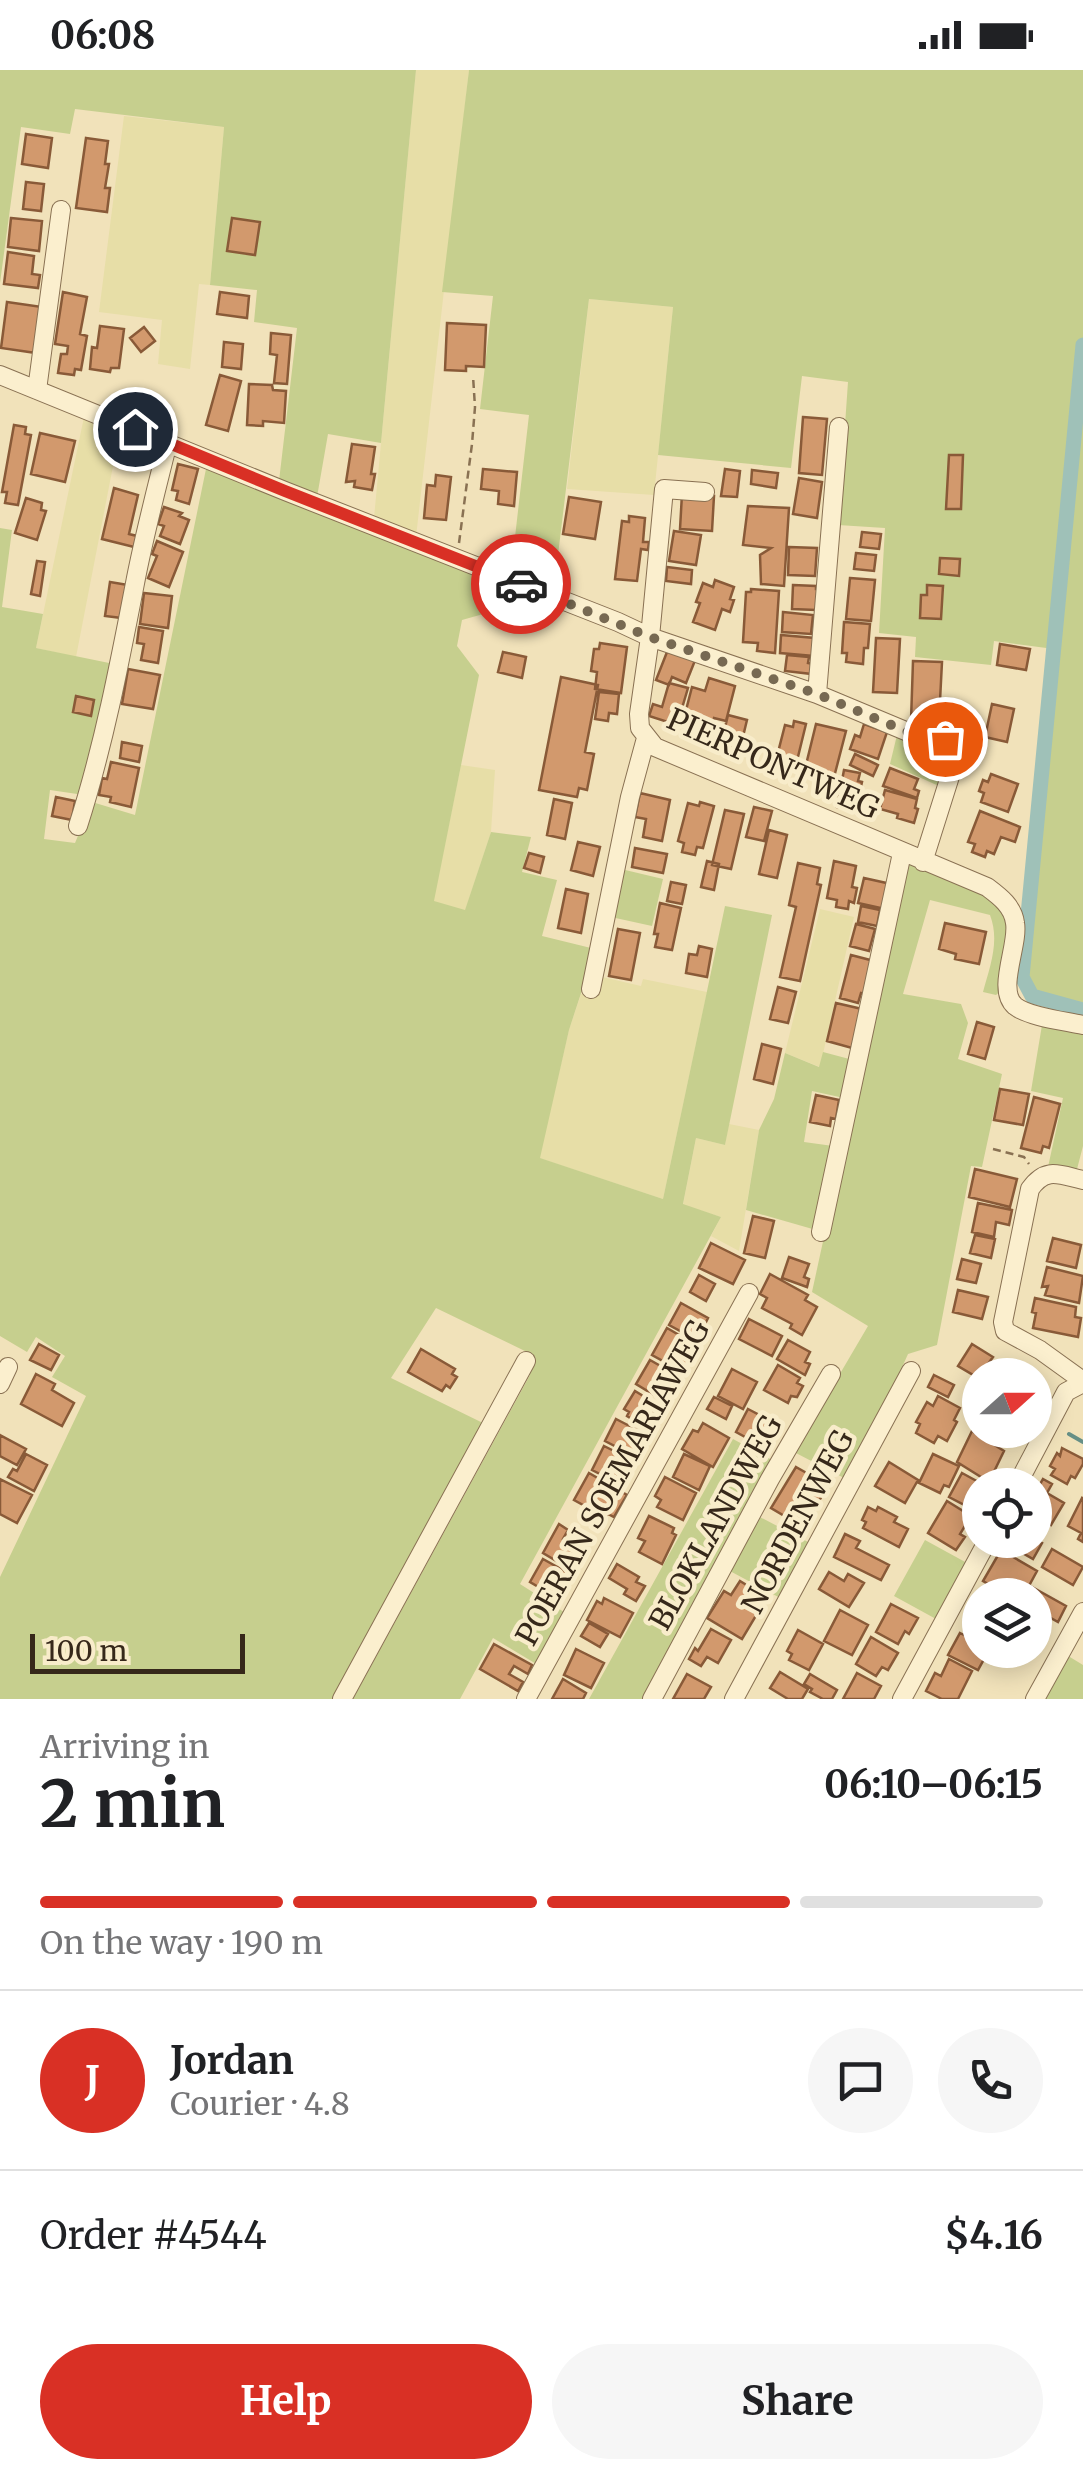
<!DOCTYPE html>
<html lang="en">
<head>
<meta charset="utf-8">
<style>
	:root { --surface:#fff; --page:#f6f6f6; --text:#202124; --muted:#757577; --line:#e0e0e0; --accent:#d93025 }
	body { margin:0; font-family:Merriweather,serif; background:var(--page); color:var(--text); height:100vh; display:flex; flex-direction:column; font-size:38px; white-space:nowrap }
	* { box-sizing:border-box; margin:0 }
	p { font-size:32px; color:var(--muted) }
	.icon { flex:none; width:55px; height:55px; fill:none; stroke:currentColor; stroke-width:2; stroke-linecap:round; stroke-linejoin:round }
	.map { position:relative; height:1629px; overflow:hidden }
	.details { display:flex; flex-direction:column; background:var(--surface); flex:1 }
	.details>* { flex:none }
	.needle { width:65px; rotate:69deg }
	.controls { position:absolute; left:962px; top:1288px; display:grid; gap:20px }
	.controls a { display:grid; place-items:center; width:90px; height:90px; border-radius:50%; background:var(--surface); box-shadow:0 5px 25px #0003; font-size:50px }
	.scale { position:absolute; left:30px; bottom:25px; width:215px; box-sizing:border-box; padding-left:10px; border:5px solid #36281a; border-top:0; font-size:28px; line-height:35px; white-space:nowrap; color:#36281a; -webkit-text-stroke:8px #f8ecca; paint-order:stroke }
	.pin { position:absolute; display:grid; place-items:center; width:85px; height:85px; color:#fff; margin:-42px; border:5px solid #fff; border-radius:50%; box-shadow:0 2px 10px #0007 }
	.courier { position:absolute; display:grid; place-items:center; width:100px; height:100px; margin:-50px; border:8px solid #d93025; border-radius:50%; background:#fff; color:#222; box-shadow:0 2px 12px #0007 }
	.overview em { font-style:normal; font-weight:700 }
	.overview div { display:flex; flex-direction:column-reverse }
	.overview { display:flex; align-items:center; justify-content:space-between; height:170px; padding:0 40px }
	h1 { font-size:65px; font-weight:700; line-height:75px }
	.bar { display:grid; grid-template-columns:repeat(4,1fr); gap:15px 10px; align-content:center; height:120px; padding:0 40px }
	.bar i { height:12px; border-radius:8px; background:var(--line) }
	.bar .selected { background:var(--accent) }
	.bar p { grid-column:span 4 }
	.line { display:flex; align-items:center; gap:25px; padding:0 40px; border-top:2px solid var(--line) }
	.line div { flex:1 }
	.round { display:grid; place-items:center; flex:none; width:105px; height:105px; border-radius:52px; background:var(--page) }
	.action { display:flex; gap:20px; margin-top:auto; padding:20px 40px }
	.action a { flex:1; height:115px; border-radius:60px; background:var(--accent); color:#fff; font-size:40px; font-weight:700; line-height:115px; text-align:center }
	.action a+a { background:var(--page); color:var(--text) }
	.status { display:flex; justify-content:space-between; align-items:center; height:70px; padding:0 50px; background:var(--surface); direction:ltr }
	.status svg { height:28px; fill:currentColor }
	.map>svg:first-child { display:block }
	.farmland { fill:#e7dea7 }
	.green { fill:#c6cf8e }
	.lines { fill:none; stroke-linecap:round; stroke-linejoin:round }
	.stream { stroke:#668f86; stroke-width:4 }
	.canal { stroke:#9fc1b8; stroke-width:15 }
	.building { fill:#d2996d; stroke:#895a38; stroke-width:2.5 }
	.minor-casing { stroke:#897153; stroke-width:20 }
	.path { stroke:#897153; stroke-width:2.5; stroke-dasharray:8 5; stroke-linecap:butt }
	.minor { stroke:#fbefce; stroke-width:18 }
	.done { stroke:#776952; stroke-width:10; stroke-dasharray:0 18 }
	.route { stroke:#d93025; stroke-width:12 }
	.labels { text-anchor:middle; stroke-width:9; stroke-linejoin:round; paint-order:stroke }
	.street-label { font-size:30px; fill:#36281a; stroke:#f8ecca }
</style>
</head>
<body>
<div class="status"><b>06:08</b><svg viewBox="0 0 49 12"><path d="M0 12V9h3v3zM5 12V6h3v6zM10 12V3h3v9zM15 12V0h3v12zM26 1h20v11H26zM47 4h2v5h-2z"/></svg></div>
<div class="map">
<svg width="1083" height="1629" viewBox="0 0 1083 1629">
	<rect width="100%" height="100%" fill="#f1e2ba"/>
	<path class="farmland" d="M416 0H469L416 467 374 448Z
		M124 46 224 57 210 215 199 214 190 299 158 294 162 250 99 242Z
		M589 229 673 237 654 425 567 419Z
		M84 347 120 360 76 587 36 578Z
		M461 695 495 700 491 762 465 841 433 832Z
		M820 839 854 847 820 997 785 983Z
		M598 906 641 916 643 909 707 922 663 1129 539 1088 569 960 581 924 592 926Z
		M729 1054 759 1060 739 1181 711 1166 721 1147 683 1135 696 1068 725 1075Z"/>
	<path class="green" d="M0 0H416L381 373 328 364 317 427 279 411 297 258 254 252 257 220 210 215 224 57 75 39 70 64 21 57 0 213Z
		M469 0H1083V940L1032 926 1022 907 1054 579 994 571 991 595 915 587 916 567 879 563 885 458 838 455 848 312 802 306 791 398 658 385 673 237 589 229 554 518 511 502 529 345 480 339 493 226 442 222Z
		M206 399 299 431 508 516V537L462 550 457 576 479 605 434 831 465 840 491 762 531 767 522 802 557 810 542 866 591 878 584 914 569 960 540 1088 663 1129 725 836 772 845 725 1075 696 1068 683 1134 721 1147 520 1514 567 1544 538 1595 493 1568 460 1629H353L530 1305 531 1284 436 1238 391 1308 485 1354 334 1629H0V1507L86 1326 52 1307 65 1286 36 1267 27 1282 0 1266V458L12 460 2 537 43 544 36 578 114 594 84 725 50 720 44 769 75 773 92 732 135 745Z
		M897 665 941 672 948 682 941 717 890 694Z
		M906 791 987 822 1010 851 1002 920 996 925 983 922C990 896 1000 871 990 845L930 830 903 924 961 934 968 953 958 989 1002 1004 982 1097 971 1096 937 1275 908 1284 882 1342 846 1409 794 1382 868 1256 812 1222Z
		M621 799 663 809 652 856 611 847Z
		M1042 955 1083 963V1076L1076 1103 1048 1097 1063 1028 1031 1021Z
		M823 982 853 990 844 1028 812 1021 804 1072 833 1076 816 1160 746 1140 759 1060 774 1029 785 983 819 997Z
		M733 1369 774 1391 645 1629H589Z
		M756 1445 810 1473 782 1529 728 1500Z
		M925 1470 967 1493 936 1549 894 1526Z
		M1065 1584 1083 1595V1629H1038Z"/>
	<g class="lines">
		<path class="stream" d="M1069 1364 1083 1372"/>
		<path class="canal" d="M1083 275 1022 907 1032 926 1083 940"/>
	</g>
	<path class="building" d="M26 64 52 68 48 98 22 94Z
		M86 68 108 71 105 94H109L105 118H110L107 142 76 138Z
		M26 112 44 114 41 141 23 139Z
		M11 148 42 151 39 181 8 177Z
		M232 148 260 152 255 185 227 181Z
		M8 182 34 186 32 204 40 205 38 218 4 214Z
		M63 222 87 227 80 264 87 266 81 300 75 299 74 305 58 303 61 284H67L68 276 55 274Z
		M220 222 249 226 247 248 217 244Z
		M7 232 42 237 36 283 1 278Z
		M447 253 486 255 484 297 466 296V301L445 300Z
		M100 256 124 259 119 298H111L110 302 90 299 92 277 97 278Z
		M144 257 155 271 141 282 130 268Z
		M271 263 291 265 287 314 274 313 277 285 270 284Z
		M224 272 243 274 241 299 222 297Z
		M220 305 241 311 228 361 206 355Z
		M249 314 272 315 273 320 286 321 284 353 263 351V356L247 355Z
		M803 347 827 349 822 405 799 403Z
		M14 355 26 357 25 364 31 365 18 435 5 433 7 422H2Z
		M40 363 75 371 65 412 31 404Z
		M352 374 375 377 371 404H375L372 420 354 417 355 411 346 412Z
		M949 385H963L961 439H946Z
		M178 394 198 399 189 434 176 430 178 421 172 420Z
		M483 399 517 402 514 436 498 434 499 421 481 419Z
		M725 399 740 401 737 427 721 426Z
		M752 400 778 403 776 418 751 414Z
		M436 405 451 407 446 450 424 448 427 415 435 416Z
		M799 408 822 412 817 448 793 444Z
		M114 418 138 425 129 464 137 466 134 477 102 469Z
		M682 424 714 426 712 461 680 459Z
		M569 427 601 432 595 469 563 464Z
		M26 428 42 433 41 440 46 441 37 470 15 463Z
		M748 436 789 438 784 516 761 514 760 485 771 478 743 475Z
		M164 437 182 443 179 446 189 450 180 474 160 466 164 456 158 454Z
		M629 446 645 448 643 472H649L648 480 641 479 637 511 615 509 622 451 629 452Z
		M674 461 701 465 696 495 669 491Z
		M862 462 881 464 879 479 860 477Z
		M157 471 183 482 169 517 148 508 157 486 152 484Z
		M789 477 817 478 815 506 788 505Z
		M856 483 876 485 874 501 854 499Z
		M940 488 960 489 959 506 939 504Z
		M37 491 45 492 40 526 31 524Z
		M667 497 692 500 691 514 666 511Z
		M850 508 875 510 871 551 846 549Z
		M715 510 734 517 730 529 734 530 730 542 722 539 715 560 693 552 700 533 696 532 703 513 713 517Z
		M110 512 128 515 122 548 105 546Z
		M793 515 816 516V519H819L816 540 792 539Z
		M927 515 943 516 941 549 920 548 921 525H927Z
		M751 519 779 521 775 583 757 581 758 573 743 572 746 522H751Z
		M144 523 172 526 168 558 140 554Z
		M783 542 813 545 811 564 782 562Z
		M844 552 870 554 868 578H864L863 594 846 592 847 583H842Z
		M139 557 163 561 158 593 141 590 144 574 137 573Z
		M781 565 815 568 814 586 780 583Z
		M876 568 900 569 897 623 873 622Z
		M600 573 627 577 621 623 595 619 597 602 591 601 594 579H599Z
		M1000 574 1030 579 1026 600 997 595Z
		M669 577 696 588 686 613 672 607 669 615 656 610Z
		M503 582 526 587 522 608 498 602Z
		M787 585 809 587 808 593 813 594 812 604 785 601Z
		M913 591 942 592 940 631H946V652L911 651Z
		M128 599 160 605 153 639 122 634Z
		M561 607 598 615 585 682 594 684 587 720 579 718 577 727 539 720Z
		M709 608 735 616 726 651 714 648 713 652 685 644 692 617 705 621Z
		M669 613 688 618 677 655 649 646 653 634 662 637Z
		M599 622 619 624 617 644 609 643 608 651 595 649Z
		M76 626 94 630 91 646 73 642Z
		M992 634 1014 639 1007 672 985 667Z
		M728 645 747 650 740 679 721 674Z
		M794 651 806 654 795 699 775 694 785 655 793 657Z
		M816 654 846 661 833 711 804 703Z
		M864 654 887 662 878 689 850 679 855 665 860 667Z
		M122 672 142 676 139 692 120 688Z
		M855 684 878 695 873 706 850 695Z
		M111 692 139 698 131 737 110 732 111 727 99 725 102 708 107 709Z
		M890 698 918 709 914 719 919 721 917 728 883 716Z
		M844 700 860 703 858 711 862 712 859 726 855 727 852 740 837 737Z
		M991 704 1018 714 1008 742 981 732 984 723 979 721 983 710 988 712Z
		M885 720 917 729 915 738 918 739 914 753 897 748 898 744 880 739Z
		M640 723 670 730 662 771 643 767 646 749 635 747Z
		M56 727 75 731 72 750 52 746Z
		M554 729 572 733 565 769 547 765Z
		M700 732 714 736 703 778 697 777 695 785 682 782 684 773 678 771 688 733 699 736Z
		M754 737 772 741 764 771 746 767Z
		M725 740 744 744 731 799 712 795Z
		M980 741 1020 757 1015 772 1001 767 994 784 987 781 985 787 972 782 975 774 968 772Z
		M769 760 787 765 777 808 759 804Z
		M578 772 600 777 593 806 571 800Z
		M635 778 667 784 663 803 632 797Z
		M529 783 544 787 540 803 524 798Z
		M707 791 719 794 714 820 701 817Z
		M834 791 856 796 852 817 857 818 854 833 849 831 848 839 836 837 837 830 827 828Z
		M798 793 820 798 817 814 821 815 800 911 780 907 796 837 789 835Z
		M864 808 891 814 885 839 858 833Z
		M671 812 686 815 682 834 667 831Z
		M566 819 588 824 581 863 558 858Z
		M660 833 681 838 672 880 655 877 658 864H654Z
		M861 836 880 840 877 856 858 852Z
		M945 853 986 862 979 894 955 889 956 884 939 879Z
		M856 854 875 859 869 881 850 876Z
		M618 859 640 863 631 910 609 906Z
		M699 876 712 879 707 907 686 903 689 884 697 885Z
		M851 885 874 891 865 924 861 923 858 933 840 928Z
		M778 917 796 922 788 953 770 949Z
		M836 933 862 939 852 978 827 971Z
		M977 952 994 957 985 989 968 984Z
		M762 974 781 979 773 1014 754 1009Z
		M1000 1019 1029 1024 1023 1055 994 1050Z
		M816 1025 839 1030 836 1049 831 1048 830 1056 810 1052Z
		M1034 1027 1060 1034 1049 1078 1043 1076 1041 1083 1021 1078Z
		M975 1099 1017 1109 1010 1137 969 1127Z
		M978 1133 1012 1140 1009 1155 996 1152 994 1167 972 1162Z
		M753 1146 774 1151 765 1188 744 1183Z
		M975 1165 995 1169 991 1188 970 1183Z
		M1053 1168 1081 1175 1076 1198 1047 1191Z
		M711 1173 745 1190 733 1214 699 1198Z
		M789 1187 809 1194 804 1207 809 1209 807 1217 782 1208Z
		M962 1189 981 1194 976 1213 957 1209Z
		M1047 1197 1083 1206 1079 1233 1045 1225 1048 1216 1042 1217Z
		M770 1204 808 1225 805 1230 817 1237 802 1265 790 1258 792 1254 762 1238 767 1228 760 1224Z
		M699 1205 715 1214 706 1231 690 1222Z
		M958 1220 988 1227 982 1249 953 1242Z
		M1035 1228 1076 1237 1075 1247 1081 1248 1078 1267 1033 1258 1036 1243 1032 1242Z
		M681 1233 708 1248 697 1270 669 1255Z
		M749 1249 782 1266 772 1286 739 1269Z
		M667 1258 698 1276 683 1302 652 1285Z
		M788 1270 810 1282 805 1292 810 1294 805 1305 777 1289Z
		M39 1274 59 1285 51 1300 30 1290Z
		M972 1274 993 1287 980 1305V1309L958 1296Z
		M421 1279 455 1299 452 1304 457 1307 450 1318 446 1315 442 1321 408 1302Z
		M650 1290 678 1306 664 1331 636 1314Z
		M778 1295 800 1308 797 1313 803 1316 797 1327 791 1326 788 1333 764 1320Z
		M732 1299 757 1312 743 1339 718 1326Z
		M36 1304 55 1314 52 1320 74 1333 62 1356 21 1334Z
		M934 1305 954 1315 948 1327 928 1317Z
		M635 1321 658 1335 645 1357 627 1346 629 1342 624 1339Z
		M938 1326 960 1338 954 1350 957 1352 947 1371 938 1366 934 1373 916 1363 920 1354 916 1352 927 1332 933 1336Z
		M714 1327 732 1336 726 1349 707 1339Z
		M748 1339 773 1352 760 1375 736 1362Z
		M616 1349 643 1363 640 1369 646 1372 638 1388 605 1371Z
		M703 1353 729 1368 713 1397 682 1379 693 1360 698 1362Z
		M972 1361 1004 1381 989 1412 957 1392Z
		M0 1365 26 1379 17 1395 0 1386Z
		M604 1376 630 1389 618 1413 592 1400Z
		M1062 1378 1083 1389V1394L1075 1408 1071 1406 1067 1414 1051 1405 1055 1399 1050 1396 1057 1383 1060 1386Z
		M26 1384 47 1395 34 1421 8 1407 13 1399 17 1401Z
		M684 1384 710 1396 699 1420 673 1407Z
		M933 1384 959 1396 949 1417 944 1415 940 1423 919 1413Z
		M889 1392 918 1410 905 1433 875 1416Z
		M796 1397 817 1409 811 1419 822 1426 803 1457 771 1438Z
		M589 1403 627 1425 614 1447 608 1444 605 1447 574 1430Z
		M962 1403 984 1415H980V1428L974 1440 949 1427Z
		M665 1407 696 1423 683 1450 657 1437 661 1430 655 1426Z
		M0 1409 32 1425 17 1453 0 1444Z
		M1043 1409 1052 1414 1047 1423 1064 1433 1051 1455 1035 1446V1423Z
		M1082 1428 1083 1429V1472L1078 1469 1081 1463 1068 1456Z
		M947 1431 971 1446 960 1464 965 1467 956 1480 928 1463Z
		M868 1437 876 1441 878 1437 897 1447 894 1452 908 1459 899 1477 863 1458 866 1452 862 1450Z
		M649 1446 674 1458 672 1463 676 1465 662 1494 639 1482 645 1471 638 1468Z
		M559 1454 568 1460 563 1469 586 1482 575 1502 543 1483Z
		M1035 1462 1041 1466 1038 1471 1042 1473 1033 1489 1005 1473 1007 1470H1035Z
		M845 1464 860 1471 856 1478 889 1495 881 1510 834 1487Z
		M1052 1479 1083 1497 1073 1515 1042 1497Z
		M1001 1480 1037 1501 1024 1525H1007L983 1511Z
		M543 1489 568 1503 554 1526 530 1512Z
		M617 1494 639 1507 636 1512 645 1516 636 1531 624 1524 627 1519 609 1508Z
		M829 1502 844 1511 848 1504 864 1513 849 1537 819 1519Z
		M740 1511 761 1524 751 1540 757 1544 742 1569 707 1548 724 1521 731 1525Z
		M1032 1517 1066 1536 1058 1552 1035 1539V1525H1028Z
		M976 1523 980 1525V1553L965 1545Z
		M604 1528 633 1543 620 1567 587 1550 597 1531 602 1534Z
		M891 1534 918 1548 909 1564 905 1561 898 1574 876 1562Z
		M840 1540 868 1555 852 1585 824 1571Z
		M589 1553 608 1564 600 1577 581 1566Z
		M711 1559 731 1570 718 1593 707 1587 701 1596 689 1589 695 1578 698 1581Z
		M798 1560 823 1574 809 1600 789 1590 792 1584 787 1581Z
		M960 1563 980 1573V1580H989L978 1600 948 1585Z
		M871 1567 898 1583 888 1600 882 1597 876 1606 856 1594Z
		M494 1574 532 1595 528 1604 514 1596 509 1604 523 1612 518 1621 480 1599Z
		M576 1579 604 1593 591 1618 564 1605Z
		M949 1589 972 1601 958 1629H942L926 1621 935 1603 941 1606Z
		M780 1602 808 1619 802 1629H788L770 1618Z
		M857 1603 881 1616 874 1629H843Z
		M687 1604 711 1617 704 1629H673Z
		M810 1604 837 1620 832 1629H823L810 1622 812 1619 804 1614Z
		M563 1609 586 1623 583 1629H552Z"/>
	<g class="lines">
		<defs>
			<path id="minor" d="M0 305 285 421 618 552 650 567 639 644 640 658 655 677 987 817C999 826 1013 836 1015 853 1019 875 996 920 1015 936 1029 947 1065 951 1083 955
				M37 320 61 140
				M705 422 664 419 650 567 817 624 908 662 934 664 945 669 953 682 952 700 923 792
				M817 624 839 357
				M78 756C104 675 120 591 136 508 145 462 157 417 168 372
				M591 919 630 727 646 668
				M1083 1110C1060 1105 1046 1096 1030 1119L1003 1252 1005 1261 1040 1280 1083 1311
				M821 1162 902 783
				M0 1314 8 1297
				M1017 1415 1066 1322 1083 1313
				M342 1629 526 1291
				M526 1629 749 1223
				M652 1629 770 1409 831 1304
				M734 1629 911 1301
				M902 1629 988 1470
				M1035 1629 1083 1542"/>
		</defs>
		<use href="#minor" class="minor-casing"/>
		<path class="path" d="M459 473 472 374 475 337 473 306
			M993 1079 1024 1087 1029 1094"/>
		<use href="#minor" class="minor"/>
	</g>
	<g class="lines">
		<path class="done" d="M521 514 650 567 817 624 908 662 934 664 945 669"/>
		<path class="route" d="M135 359 285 421 521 514"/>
	</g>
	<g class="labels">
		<g class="street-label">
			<text transform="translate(773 694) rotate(24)" y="10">PIERPONTWEG</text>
			<text transform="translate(613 1413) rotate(-61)" y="10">POERAN SOEMARIAWEG</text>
			<text transform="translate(798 1452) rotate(-62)" y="10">NORDENWEG</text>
			<text transform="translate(716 1453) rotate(-61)" y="10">BLOKLANDWEG</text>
		</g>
	</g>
</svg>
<div class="controls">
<a><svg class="needle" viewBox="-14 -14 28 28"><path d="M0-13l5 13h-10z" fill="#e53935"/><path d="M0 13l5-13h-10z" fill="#757577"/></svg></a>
<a><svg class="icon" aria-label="locate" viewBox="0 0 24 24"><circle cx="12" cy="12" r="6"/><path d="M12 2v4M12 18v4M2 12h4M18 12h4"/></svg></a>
<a><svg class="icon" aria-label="layers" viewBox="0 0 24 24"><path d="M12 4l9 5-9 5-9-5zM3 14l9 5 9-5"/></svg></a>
</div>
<div class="scale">100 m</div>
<div class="pin" style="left:945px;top:669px;background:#ea580c"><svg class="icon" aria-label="bag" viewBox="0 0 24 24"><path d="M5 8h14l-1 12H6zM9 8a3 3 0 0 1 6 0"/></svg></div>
<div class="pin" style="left:135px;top:359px;background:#1f2937"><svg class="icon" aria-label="home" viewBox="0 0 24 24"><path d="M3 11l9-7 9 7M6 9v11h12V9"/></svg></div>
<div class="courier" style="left:521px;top:514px"><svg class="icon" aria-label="car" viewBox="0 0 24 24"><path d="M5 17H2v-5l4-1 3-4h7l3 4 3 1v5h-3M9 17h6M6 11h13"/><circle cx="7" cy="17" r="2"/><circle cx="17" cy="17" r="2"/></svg></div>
</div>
<section class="details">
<div class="overview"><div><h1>2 min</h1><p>Arriving in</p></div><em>06:10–06:15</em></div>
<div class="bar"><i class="selected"></i><i class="selected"></i><i class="selected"></i><i></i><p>On the way · 190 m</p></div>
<div class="line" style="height:180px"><b class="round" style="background:var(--accent);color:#fff">J</b><div><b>Jordan</b><p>Courier · 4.8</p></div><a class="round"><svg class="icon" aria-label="chat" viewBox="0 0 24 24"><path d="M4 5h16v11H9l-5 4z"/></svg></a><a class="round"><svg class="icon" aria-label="phone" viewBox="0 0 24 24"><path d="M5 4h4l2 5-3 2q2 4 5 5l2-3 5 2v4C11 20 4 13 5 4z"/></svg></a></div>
<div class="line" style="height:130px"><div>Order #4544</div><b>$4.16</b></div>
<div class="action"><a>Help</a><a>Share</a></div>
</section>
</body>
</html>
